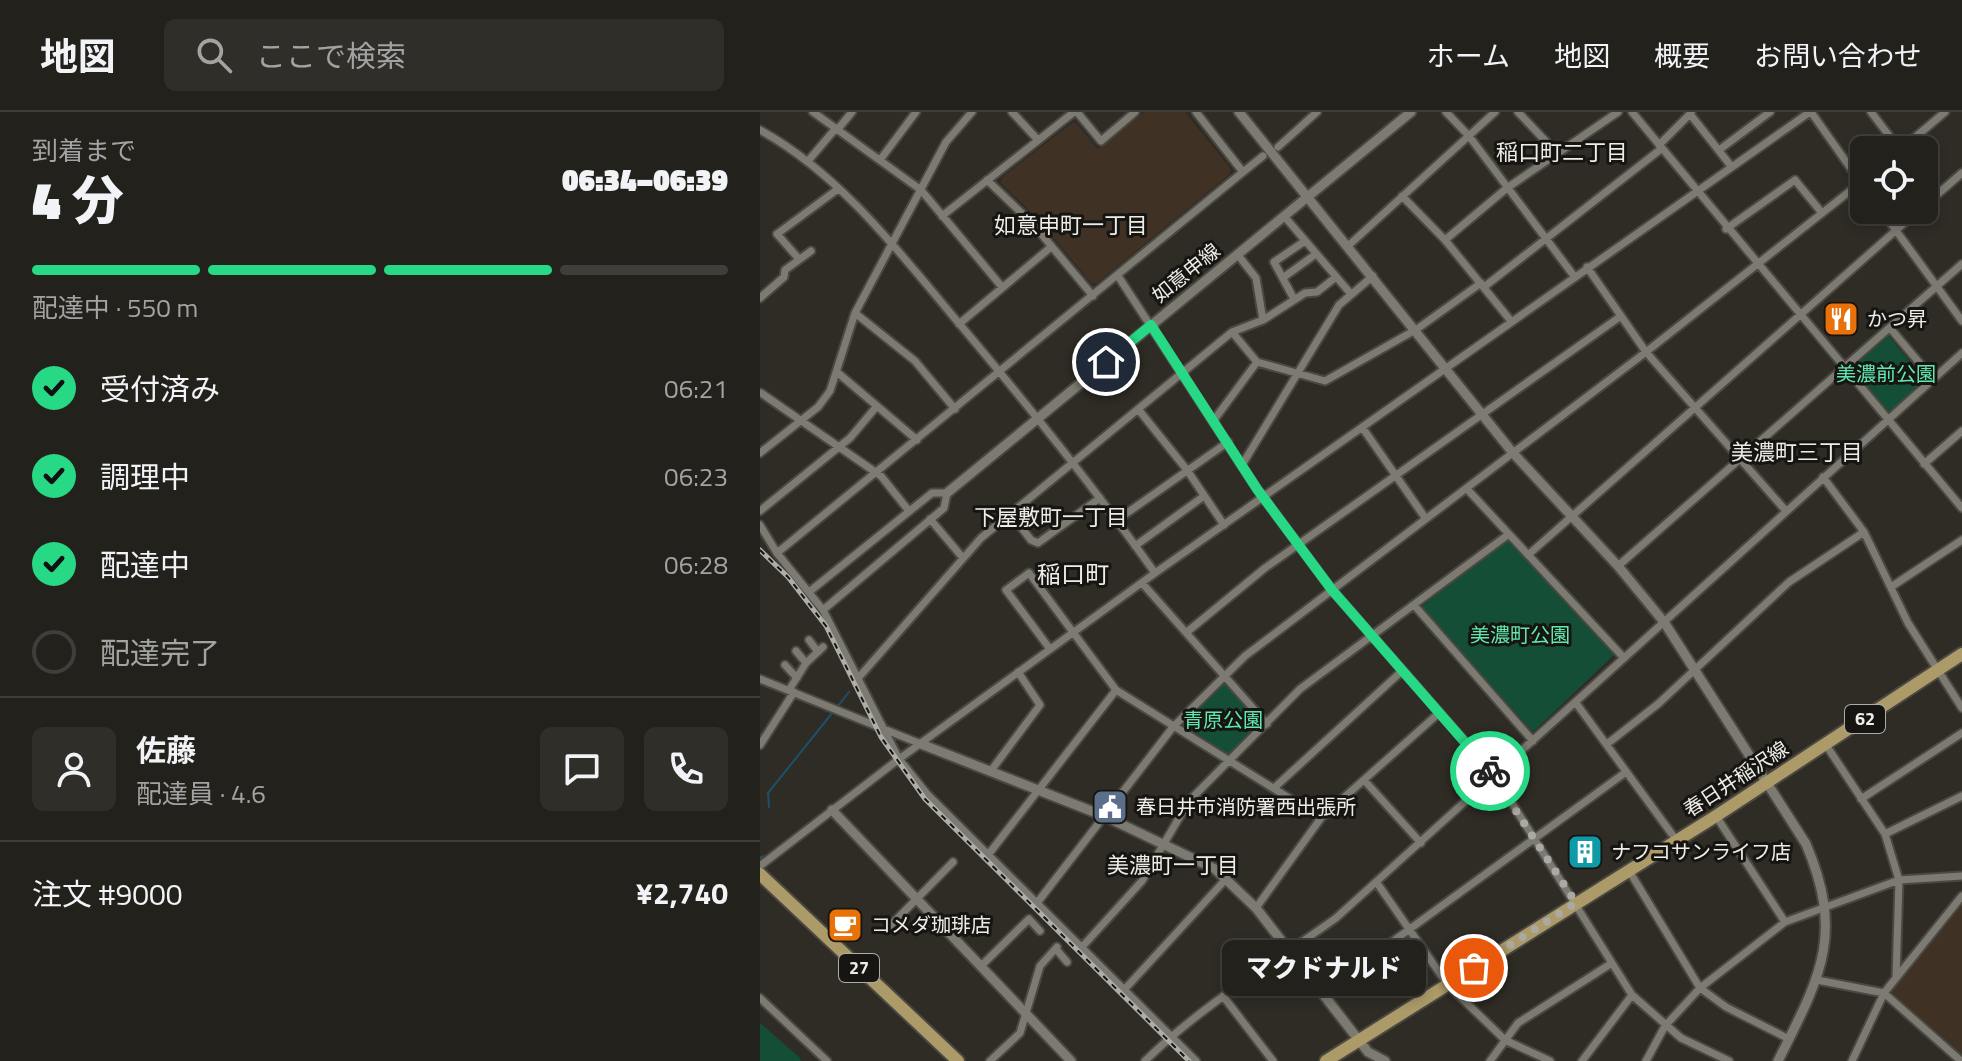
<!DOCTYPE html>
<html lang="ja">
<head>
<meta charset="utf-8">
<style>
	:root { --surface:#23211c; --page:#2f2e29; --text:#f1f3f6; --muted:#a3a3a3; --line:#403e3b; --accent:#27d885 }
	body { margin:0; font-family:"Titillium Web","Noto Sans JP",sans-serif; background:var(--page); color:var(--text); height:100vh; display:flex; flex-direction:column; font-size:30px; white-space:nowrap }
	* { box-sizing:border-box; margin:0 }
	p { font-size:26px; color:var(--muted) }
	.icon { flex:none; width:44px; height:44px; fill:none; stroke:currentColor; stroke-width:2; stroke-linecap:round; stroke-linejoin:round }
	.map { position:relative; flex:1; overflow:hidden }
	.side { display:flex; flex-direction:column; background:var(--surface); width:760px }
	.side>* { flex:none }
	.buttons { position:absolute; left:1090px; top:24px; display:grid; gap:16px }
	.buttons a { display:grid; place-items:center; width:88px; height:88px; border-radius:12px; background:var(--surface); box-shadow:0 4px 12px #0003,0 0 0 2px var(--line); font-size:40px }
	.pin { position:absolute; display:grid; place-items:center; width:68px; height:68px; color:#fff; margin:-34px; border:4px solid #fff; border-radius:50%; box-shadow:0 2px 8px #0007 }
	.courier { position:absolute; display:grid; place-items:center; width:80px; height:80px; margin:-40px; border:6px solid #27d885; border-radius:50%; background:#fff; color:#222; box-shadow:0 2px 10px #0007 }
	.bubble { position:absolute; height:56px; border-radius:12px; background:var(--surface); box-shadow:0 4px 12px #0003,0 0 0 2px var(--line); font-size:26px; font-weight:800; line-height:56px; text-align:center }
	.headline em { font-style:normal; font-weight:800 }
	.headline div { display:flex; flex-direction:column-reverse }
	.headline { display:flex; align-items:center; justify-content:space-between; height:136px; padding:0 32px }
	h1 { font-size:52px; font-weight:800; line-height:60px }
	.bar { display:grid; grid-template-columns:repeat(4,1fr); gap:12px 8px; align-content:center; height:96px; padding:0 32px }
	.bar i { height:10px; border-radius:6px; background:var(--line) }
	.bar .selected { background:var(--accent) }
	.bar p { grid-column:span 4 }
	.line { display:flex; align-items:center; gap:20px; padding:0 32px; border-top:2px solid var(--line) }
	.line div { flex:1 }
	.round { display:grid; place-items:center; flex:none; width:84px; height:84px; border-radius:12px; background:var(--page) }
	ol { padding:0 32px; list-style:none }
	li { display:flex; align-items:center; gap:24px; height:88px }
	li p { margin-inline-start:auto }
	li .icon { padding:8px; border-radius:50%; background:var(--accent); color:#111; stroke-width:4 }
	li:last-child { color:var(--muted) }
	li i { width:44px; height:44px; border:4px solid var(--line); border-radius:50% }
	header { display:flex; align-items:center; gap:48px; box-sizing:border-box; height:112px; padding:0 40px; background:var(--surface); border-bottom:2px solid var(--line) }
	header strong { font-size:38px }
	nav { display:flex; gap:44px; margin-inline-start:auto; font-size:28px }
	.search { width:560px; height:72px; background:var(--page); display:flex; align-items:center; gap:20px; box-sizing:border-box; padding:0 28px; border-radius:12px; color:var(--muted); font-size:30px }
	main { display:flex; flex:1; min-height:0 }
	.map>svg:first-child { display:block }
	.education { fill:#3f3124 }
	.green { fill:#154e36 }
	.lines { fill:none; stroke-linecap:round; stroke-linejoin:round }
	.stream { stroke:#1b516c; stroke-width:2 }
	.minor-casing { stroke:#4a4842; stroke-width:11 }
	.tertiary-casing { stroke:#4a4842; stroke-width:13 }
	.primary-casing { stroke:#4a4842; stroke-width:16 }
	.minor { stroke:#7d7a72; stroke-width:7 }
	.tertiary { stroke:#7d7a72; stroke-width:9 }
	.primary { stroke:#ac9a68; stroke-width:12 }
	.rail-casing { stroke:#afada7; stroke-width:5 }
	.rail { stroke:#161512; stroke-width:2; stroke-dasharray:6; stroke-linecap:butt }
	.done { stroke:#aaa9a3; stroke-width:8; stroke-dasharray:0 14.4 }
	.route { stroke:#27d885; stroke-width:10 }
	.labels { text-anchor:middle; stroke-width:6; stroke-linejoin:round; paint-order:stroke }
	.shield { fill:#161512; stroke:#acaca7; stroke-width:2 }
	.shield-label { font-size:18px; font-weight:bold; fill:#edece7 }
	.street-label { font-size:20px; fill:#edece7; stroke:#161512 }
	.poi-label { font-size:20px; fill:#edece7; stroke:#161512; text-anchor:start }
	.park-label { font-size:20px; fill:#5fe9ad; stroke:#161512 }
	.neighbourhood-label { font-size:22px; fill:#edece7; stroke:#161512 }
	.quarter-label { font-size:24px; fill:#edece7; stroke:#161512 }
</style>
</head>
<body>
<header>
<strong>地図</strong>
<div class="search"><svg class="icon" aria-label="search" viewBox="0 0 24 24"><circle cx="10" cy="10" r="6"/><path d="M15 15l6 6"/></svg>ここで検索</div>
<nav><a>ホーム</a><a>地図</a><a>概要</a><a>お問い合わせ</a></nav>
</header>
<main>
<section class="side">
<div class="headline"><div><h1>4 分</h1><p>到着まで</p></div><em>06:34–06:39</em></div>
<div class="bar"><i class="selected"></i><i class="selected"></i><i class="selected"></i><i></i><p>配達中 · 550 m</p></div>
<ol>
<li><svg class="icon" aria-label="check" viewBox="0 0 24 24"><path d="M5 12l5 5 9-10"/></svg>受付済み<p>06:21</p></li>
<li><svg class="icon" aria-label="check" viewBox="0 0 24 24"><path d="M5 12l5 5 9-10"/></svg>調理中<p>06:23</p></li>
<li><svg class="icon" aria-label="check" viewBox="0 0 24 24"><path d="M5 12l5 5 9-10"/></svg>配達中<p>06:28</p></li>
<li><i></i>配達完了</li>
</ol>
<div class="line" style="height:144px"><a class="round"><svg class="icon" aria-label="person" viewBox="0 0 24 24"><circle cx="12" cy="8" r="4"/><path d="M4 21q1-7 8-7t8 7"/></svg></a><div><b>佐藤</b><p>配達員 · 4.6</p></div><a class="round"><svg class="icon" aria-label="chat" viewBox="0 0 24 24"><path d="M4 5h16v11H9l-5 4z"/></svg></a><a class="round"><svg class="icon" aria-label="phone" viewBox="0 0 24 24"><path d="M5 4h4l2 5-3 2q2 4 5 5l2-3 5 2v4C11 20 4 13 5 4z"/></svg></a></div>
<div class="line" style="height:104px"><div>注文 #9000</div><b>¥2,740</b></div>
</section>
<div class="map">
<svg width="1202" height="949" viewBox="0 0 1202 949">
	<rect width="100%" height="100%" fill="#2f2c25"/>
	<path class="education" d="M384 0H425L470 56V62L337 171H331L278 107 241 71 242 65 312 11 317 12 338 37Z
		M1202 789V943L1130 879Z"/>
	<path class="green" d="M1127 222 1165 268 1126 304 1087 257Z
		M747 427 856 541 773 620 661 495Z
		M462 570H466L500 610 468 643 422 611Z
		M0 911 39 945 41 949H0Z"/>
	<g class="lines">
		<path class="stream" d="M77 595 89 580
			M9 695 8 681 73 600
			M0 746 3 744"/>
		<defs>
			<path id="minor" d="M53 0 161 78 242 175
				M252 0 278 28
				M317 0 341 29 375 0
				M686 0 709 24 814 164
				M758 0 797 41
				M872 0 1202 396
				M1051 0 1104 75
				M1111 0 1140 38
				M930 2 971 54
				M78 17 92 0
				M0 18C78 61 136 136 192 203 263 287 331 371 395 461
				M899 33 931 1
				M518 35 557 0
				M959 38 1010 0
				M1140 38 1185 0
				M120 48 156 0
				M48 49 76 16
				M483 60 503 44
				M227 68 273 112 333 184
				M642 84 685 128 751 209
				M1164 94 1202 61
				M1121 98 1202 209
				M182 104 314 0
				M524 104 591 182
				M966 117 1035 68 1062 101
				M685 128 747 76 858 0
				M588 134 735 0
				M478 143 496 166 503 208
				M39 147 17 122 78 77
				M827 155 886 240 1026 399
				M358 164 497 377 572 478 735 664 872 883 921 926 969 949
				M524 165 556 142
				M724 175 901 37
				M0 186 24 165 25 158 51 139
				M534 187 514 150 545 129
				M95 201 155 249 195 297
				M199 212 291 135
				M1130 216 1173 267
				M472 220 497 250 565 269 657 217 721 171
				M78 261 157 328
				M1 281 121 364 149 399
				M378 297 427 358 464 413
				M454 308 497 250
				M602 315 666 407
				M0 341 58 295 70 279 95 201 186 30 212 0
				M1164 352 1202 319
				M482 353 579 193 613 164
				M1063 365 1104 420 1148 511 1202 596
				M707 377 864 546
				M0 399 90 326 117 294
				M251 402 271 428 278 431 340 386
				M170 407 203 446
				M357 408 468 330
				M0 413 17 441 63 498 139 647 167 682 436 949
				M375 434 444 384
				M17 441 483 60 436 0
				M768 443 1159 98
				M858 454 1202 152
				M382 471 507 612
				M1131 475 1202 428
				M49 480 172 381H187L184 396 63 498
				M654 493 773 629
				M427 520 505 456 861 204
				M49 528 58 540
				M290 537 246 478 269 461 356 578 561 706
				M36 539 46 551
				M25 553 37 566
				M100 564 221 426 472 220 503 208 545 181 557 180 576 165
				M0 567 161 632
				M29 578 46 551 63 535
				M816 591 917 729
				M847 632 898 592 1029 470 1104 420
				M0 633 34 580
				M1066 633 1125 722 1139 768 1136 866
				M230 660 280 593 258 560
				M604 668 661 731
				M514 676 642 559
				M1101 687 1202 621
				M956 704 1025 810
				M1125 722 1202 684
				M228 743 356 578
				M0 754 139 647 395 461 1050 0
				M868 757 940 876 966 895 1029 927
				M617 771 688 873 745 928 790 949
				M277 791 413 615 485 544 886 240 1104 68
				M496 796 561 706 679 601
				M128 816 193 750
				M322 835 382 769 429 689 540 577 749 422
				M296 837 307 850
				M222 853 269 807 280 819
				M1057 868 1124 881 1201 949
				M364 878 466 767
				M563 880 866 660
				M463 884 513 949
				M0 886 67 949
				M230 949 260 921 280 854 297 835
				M385 949C442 893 512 852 576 806L1202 241
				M730 949 758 911 852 851
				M822 949 872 883
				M886 949 905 914 940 876 1025 810 1139 768 1202 764
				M1092 949 1124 881 1202 784"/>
			<path id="tertiary" d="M479 0 753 341 858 454 904 510 1046 732C1085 824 1060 865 1018 949
				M187 381 651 0
				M161 632 344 704 455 757 496 796 608 940 625 949
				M72 698 311 949"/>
			<path id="primary" d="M0 762 198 949
				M566 949 956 704 1202 542"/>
		</defs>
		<use href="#minor" class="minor-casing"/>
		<use href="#tertiary" class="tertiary-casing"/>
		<use href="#primary" class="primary-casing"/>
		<use href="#minor" class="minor"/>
		<use href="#tertiary" class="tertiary"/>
		<use href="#primary" class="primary"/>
		<defs>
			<path id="rail" d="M0 438 28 465 66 514 121 625 165 687 429 949"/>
		</defs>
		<use href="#rail" class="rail-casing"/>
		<use href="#rail" class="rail"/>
	</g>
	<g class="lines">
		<path class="done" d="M714 856 816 791 730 659"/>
		<path class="route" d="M346 250 391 213 497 377 572 478 730 659"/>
	</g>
	<defs>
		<symbol id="restaurant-square" viewBox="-11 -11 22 22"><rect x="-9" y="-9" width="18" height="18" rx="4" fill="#e8710a" stroke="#161512"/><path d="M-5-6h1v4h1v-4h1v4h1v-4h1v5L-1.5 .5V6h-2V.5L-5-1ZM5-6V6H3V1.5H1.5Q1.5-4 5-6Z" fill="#fff"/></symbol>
		<symbol id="civic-square" viewBox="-11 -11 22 22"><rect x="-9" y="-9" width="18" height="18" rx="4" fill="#5c6f8a" stroke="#161512"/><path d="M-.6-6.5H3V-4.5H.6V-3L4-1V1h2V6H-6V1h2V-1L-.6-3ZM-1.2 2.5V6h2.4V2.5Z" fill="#fff"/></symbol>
		<symbol id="building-square" viewBox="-11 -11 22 22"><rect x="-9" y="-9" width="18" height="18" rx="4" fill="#0f9aa8" stroke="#161512"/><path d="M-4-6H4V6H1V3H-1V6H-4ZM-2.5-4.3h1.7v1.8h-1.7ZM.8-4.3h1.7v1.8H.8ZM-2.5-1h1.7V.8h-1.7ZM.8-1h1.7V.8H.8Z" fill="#fff"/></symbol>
		<symbol id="cafe-square" viewBox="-11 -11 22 22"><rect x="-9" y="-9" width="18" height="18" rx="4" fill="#e8710a" stroke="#161512"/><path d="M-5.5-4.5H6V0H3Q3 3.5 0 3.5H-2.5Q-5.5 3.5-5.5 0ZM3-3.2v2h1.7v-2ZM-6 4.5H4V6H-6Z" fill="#fff"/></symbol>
	</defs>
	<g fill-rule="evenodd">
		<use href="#restaurant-square" x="1061" y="187" width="40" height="40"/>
		<use href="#civic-square" x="330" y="675" width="40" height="40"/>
		<use href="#building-square" x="805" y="720" width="40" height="40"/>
		<use href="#cafe-square" x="65" y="793" width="40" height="40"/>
	</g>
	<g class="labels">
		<g class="shield">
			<rect x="1085" y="593" width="40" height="28" rx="6"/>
			<rect x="79" y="842" width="40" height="28" rx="6"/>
		</g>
		<g class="shield-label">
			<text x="1105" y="613">62</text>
			<text x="99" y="862">27</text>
		</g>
		<g class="street-label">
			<text transform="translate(426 161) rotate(-39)" y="7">如意申線</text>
			<text transform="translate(976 667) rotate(-33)" y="7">春日井稲沢線</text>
		</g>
		<g class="poi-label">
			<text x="1107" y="214">かつ昇</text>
			<text x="376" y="702">春日井市消防署西出張所</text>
			<text x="851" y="747">ナフコサンライフ店</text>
			<text x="111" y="820">コメダ珈琲店</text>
		</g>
		<g class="park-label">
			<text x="1126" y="269">美濃前公園</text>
			<text x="760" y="530">美濃町公園</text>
			<text x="463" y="615">青原公園</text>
		</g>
		<g class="neighbourhood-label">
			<text x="802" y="48">稲口町二丁目</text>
			<text x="311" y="121">如意申町一丁目</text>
			<text x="1037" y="348">美濃町三丁目</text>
			<text x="291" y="413">下屋敷町一丁目</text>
			<text x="413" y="761">美濃町一丁目</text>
		</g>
		<g class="quarter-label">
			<text x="313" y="471">稲口町</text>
		</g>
	</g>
</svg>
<div class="buttons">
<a><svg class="icon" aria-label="locate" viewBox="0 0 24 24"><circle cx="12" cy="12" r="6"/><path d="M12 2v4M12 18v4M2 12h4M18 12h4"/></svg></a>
</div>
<div class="pin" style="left:714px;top:856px;background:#ea580c"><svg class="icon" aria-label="bag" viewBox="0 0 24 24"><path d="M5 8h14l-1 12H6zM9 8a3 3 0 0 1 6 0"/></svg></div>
<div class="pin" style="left:346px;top:250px;background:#1f2937"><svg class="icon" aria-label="home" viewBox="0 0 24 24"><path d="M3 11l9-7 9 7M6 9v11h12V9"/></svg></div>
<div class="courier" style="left:730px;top:659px"><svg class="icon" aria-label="bike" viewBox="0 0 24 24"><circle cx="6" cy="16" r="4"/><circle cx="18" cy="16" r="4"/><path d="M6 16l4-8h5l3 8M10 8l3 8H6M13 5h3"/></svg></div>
<div class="bubble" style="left:462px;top:828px;width:204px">マクドナルド</div>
</div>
</main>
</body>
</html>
